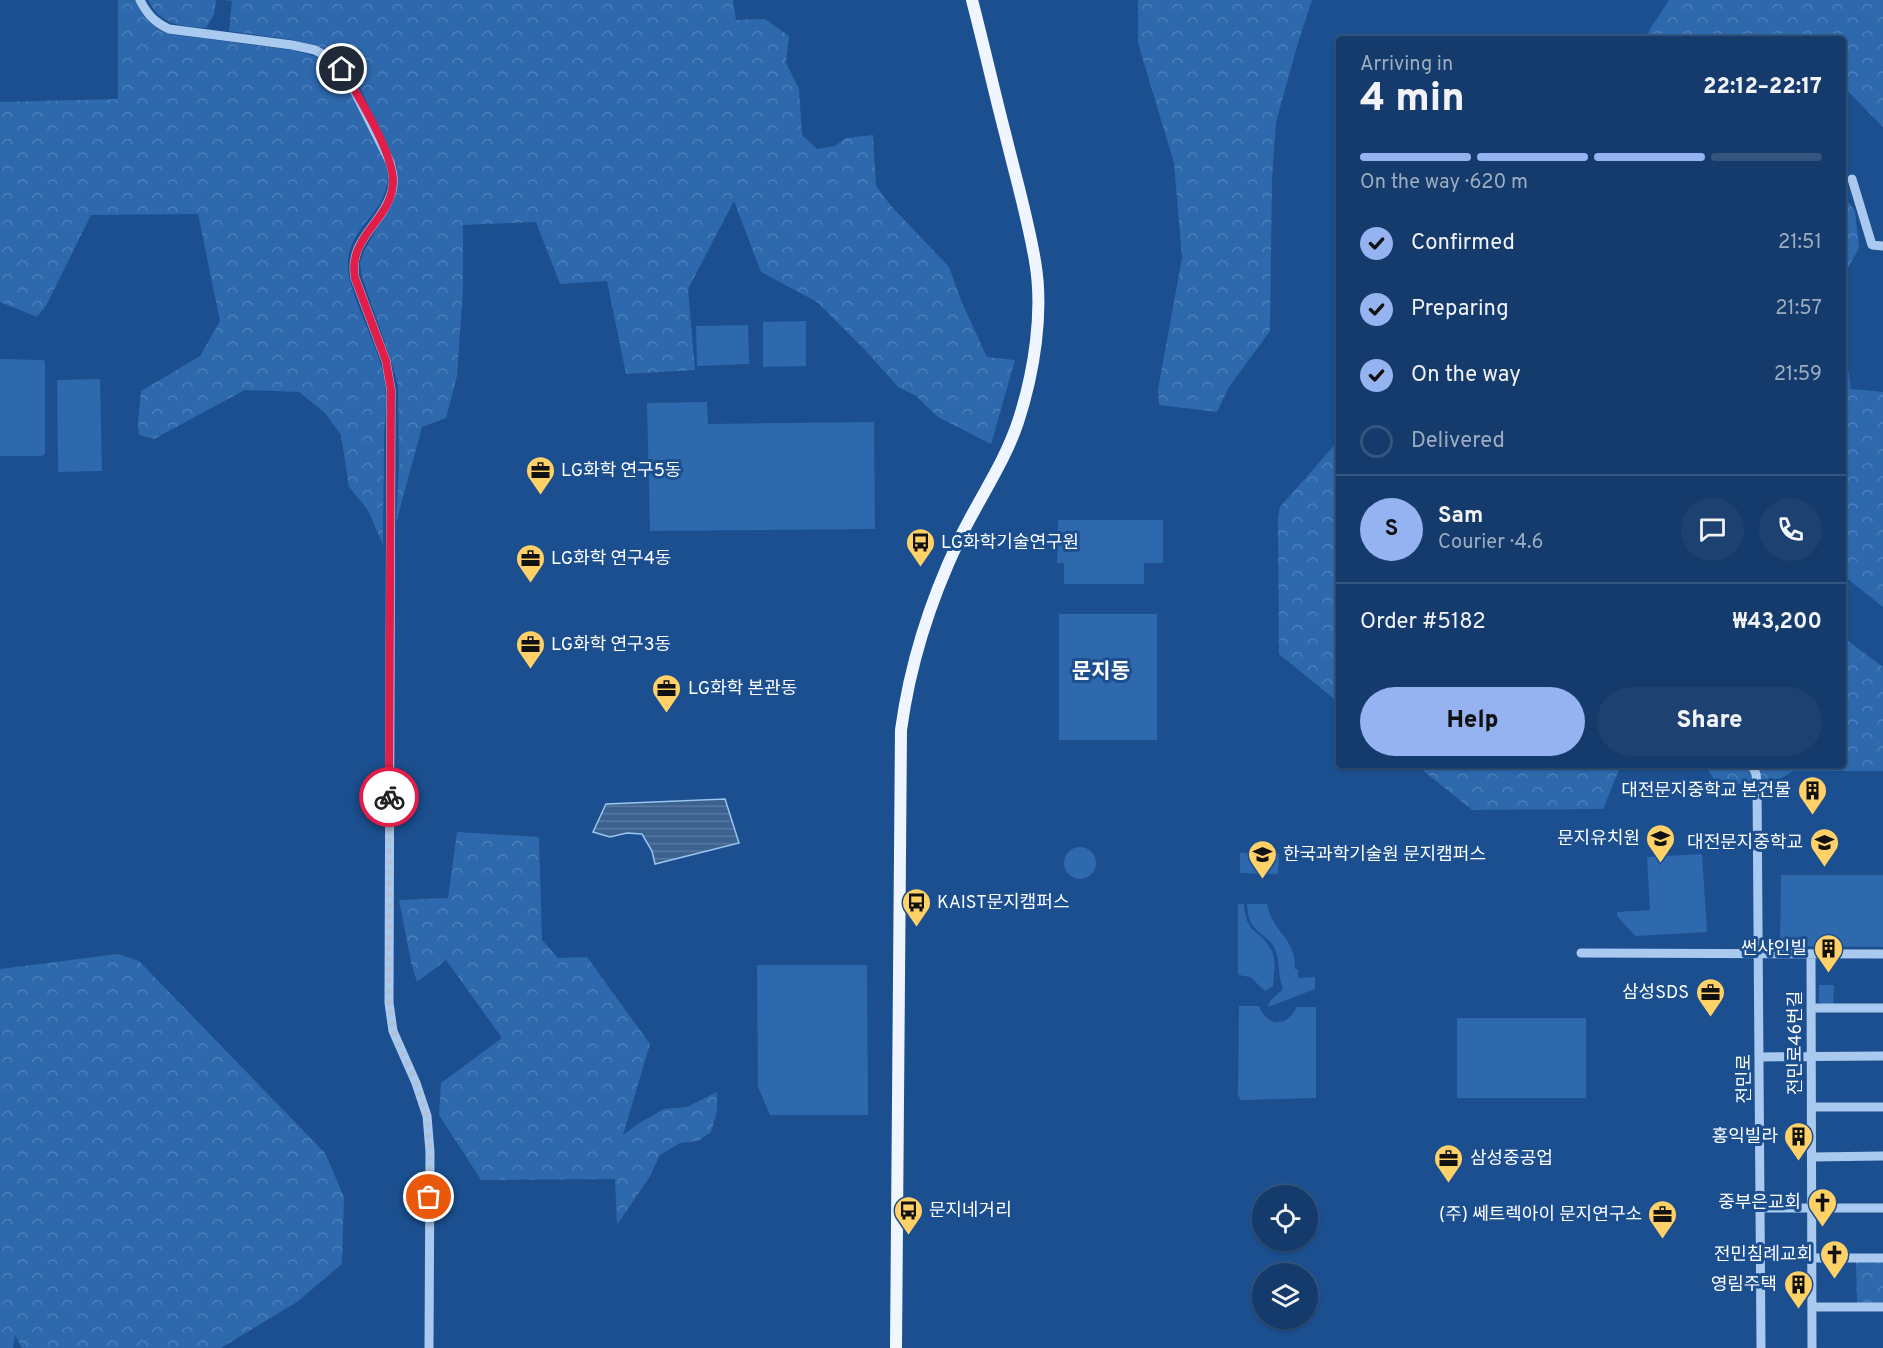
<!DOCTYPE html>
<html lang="en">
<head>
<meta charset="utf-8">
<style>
	:root { --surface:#143b6b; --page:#1d4271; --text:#f1f3f6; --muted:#9dadc1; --line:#33557e; --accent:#95b2f1 }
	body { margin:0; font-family:Overpass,"Noto Sans KR",sans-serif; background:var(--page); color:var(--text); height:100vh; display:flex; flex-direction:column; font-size:22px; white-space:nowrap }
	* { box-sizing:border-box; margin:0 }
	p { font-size:20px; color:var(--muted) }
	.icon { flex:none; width:33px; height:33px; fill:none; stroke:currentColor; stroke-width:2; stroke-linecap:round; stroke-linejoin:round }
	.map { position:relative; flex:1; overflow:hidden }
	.drawer { position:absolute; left:1336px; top:36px; width:510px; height:732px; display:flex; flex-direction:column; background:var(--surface); border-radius:6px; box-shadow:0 2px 4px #0004,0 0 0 2px var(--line) }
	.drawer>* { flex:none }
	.fabs { position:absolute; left:1252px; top:1185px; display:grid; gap:12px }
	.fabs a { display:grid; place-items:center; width:66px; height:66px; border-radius:50%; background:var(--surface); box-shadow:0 2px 4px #0004,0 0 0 2px var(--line); font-size:30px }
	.pin { position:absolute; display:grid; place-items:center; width:51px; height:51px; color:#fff; margin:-26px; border:3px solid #fff; border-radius:50%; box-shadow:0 2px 6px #0007 }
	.courier { position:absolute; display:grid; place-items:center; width:60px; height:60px; margin:-30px; border:4px solid #e11d48; border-radius:50%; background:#fff; color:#222; box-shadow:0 2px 8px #0007 }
	.head em { font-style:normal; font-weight:800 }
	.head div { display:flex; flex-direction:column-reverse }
	.head { display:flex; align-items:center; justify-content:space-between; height:102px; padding:0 24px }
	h1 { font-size:39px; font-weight:800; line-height:45px }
	.bar { display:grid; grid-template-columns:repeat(4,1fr); gap:9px 6px; align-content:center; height:72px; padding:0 24px }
	.bar i { height:8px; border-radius:4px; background:var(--line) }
	.bar .selected { background:var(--accent) }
	.bar p { grid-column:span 4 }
	.line { display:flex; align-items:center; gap:15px; padding:0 24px; border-top:2px solid var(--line) }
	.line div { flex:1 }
	.round { display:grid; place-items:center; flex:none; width:63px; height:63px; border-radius:32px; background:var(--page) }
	ol { padding:0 24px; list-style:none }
	li { display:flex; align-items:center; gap:18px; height:66px }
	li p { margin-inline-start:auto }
	li .icon { padding:6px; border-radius:50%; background:var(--accent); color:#111; stroke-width:4 }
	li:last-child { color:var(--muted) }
	li i { width:33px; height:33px; border:3px solid var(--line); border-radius:50% }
	.action { display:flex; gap:12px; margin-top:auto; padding:12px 24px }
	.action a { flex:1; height:69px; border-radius:36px; background:var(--accent); color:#111; font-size:24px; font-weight:800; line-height:69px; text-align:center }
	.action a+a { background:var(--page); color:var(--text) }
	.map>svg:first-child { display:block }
	.green { fill:#2e69ad }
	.forest { fill:url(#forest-crowns) }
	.water { fill:url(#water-rules); stroke:#9cc4f0; stroke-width:1.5 }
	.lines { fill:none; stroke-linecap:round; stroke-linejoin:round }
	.minor { stroke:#a9c9ee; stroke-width:9 }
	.major { stroke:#f0f6ff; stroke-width:12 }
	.done { stroke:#afc1d8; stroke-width:6; stroke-dasharray:0 10.8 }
	.route { stroke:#e11d48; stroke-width:8 }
	.labels { text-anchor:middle; stroke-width:6; stroke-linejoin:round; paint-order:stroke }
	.poi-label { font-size:18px; fill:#fff; stroke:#1b4f8f; text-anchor:end }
	.street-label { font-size:18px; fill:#fff; stroke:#1b4f8f }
	.quarter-label { font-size:21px; font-weight:bold; fill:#fff; stroke:#1b4f8f }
</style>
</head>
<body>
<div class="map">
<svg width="1883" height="1348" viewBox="0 0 1883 1348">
	<defs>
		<pattern id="forest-crowns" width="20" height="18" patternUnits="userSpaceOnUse" patternTransform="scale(1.5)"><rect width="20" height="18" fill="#2e69ad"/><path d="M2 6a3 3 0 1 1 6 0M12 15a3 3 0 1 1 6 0" fill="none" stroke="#4d80b9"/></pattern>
		<pattern id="water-rules" width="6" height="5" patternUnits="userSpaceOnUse" patternTransform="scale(1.5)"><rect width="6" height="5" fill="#3c6290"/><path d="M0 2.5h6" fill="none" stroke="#597aa1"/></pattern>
	</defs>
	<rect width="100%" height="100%" fill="#1b4f8f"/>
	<path class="green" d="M806 321V366L763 367V322Z
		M748 325 749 364 697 366 696 326Z
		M0 359 44 360 45 363V454L41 456H0Z
		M100 379 102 471 58 472 57 380Z
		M707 402 708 424 874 422 875 529 650 531 647 403Z
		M1058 520H1163V563H1144V584H1064V563H1057Z
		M1059 614H1157V740H1059Z
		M1064 863a16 16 0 1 1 32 0a16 16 0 1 1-32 0Z
		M1240 853H1279L1278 874 1240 873Z
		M1702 854 1707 932 1635 936 1617 916V912L1650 910 1647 857Z
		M1781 875H1883V947L1780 946Z
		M1238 904H1244C1246 935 1259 928 1270 948 1277 958 1274 974 1273 986L1265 991 1250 977 1238 975Z
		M1247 904H1267C1273 934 1296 937 1295 969H1298V978L1315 977V989L1268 1007 1270 1001 1283 989C1277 975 1281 960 1274 947 1269 938 1260 935 1254 927 1248 920 1248 912 1247 904Z
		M757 965H867L868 1115H770L758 1087Z
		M1819 985H1834L1833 1006 1823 1005 1819 1002Z
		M1239 1006H1259C1268 1028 1287 1027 1297 1007H1316V1098L1241 1100 1238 1095Z
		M1457 1018H1586V1098H1457Z"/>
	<path class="forest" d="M118 0H136C141 17 153 28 170 34L292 50 314 56 327 62 335 68 344 80 387 165C394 211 353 220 348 259 344 291 382 347 385 385 387 401 385 419 384 435 384 472 383 508 383 545L368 510 349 487 341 435 325 413 299 392 245 390 154 439 139 435 138 422 141 391 200 356 220 321 198 214 91 215 46 306 37 317 0 302V102L118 99Z
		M148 0H216L214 15 206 28C181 26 161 26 148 0Z
		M224 0H733L736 20 765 19 789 36 786 63 799 89 802 135 817 149 835 146 846 138 873 135 876 186 892 207 949 267 962 303 987 357 1015 360 991 444 938 417 916 396 898 387 865 350 817 302 761 272 734 201 688 289 695 370 626 374 607 281 560 284 536 222 463 225V290L457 376 446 418 422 427 396 523 399 468 398 386 389 354 362 277 360 263 364 251 393 201 397 190V166L360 88 345 65 332 55 314 45 293 40 229 31 232 1Z
		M1138 0H1312L1298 43 1276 122 1272 179 1270 331 1229 387 1217 412 1159 405 1158 389 1182 258 1174 163 1138 43Z
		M1669 0H1883V127L1844 87V39H1645L1650 29Z
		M1844 197 1855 211 1859 248 1844 275Z
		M1844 344 1851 389 1883 392V607L1844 576Z
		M1339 440V703L1279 654 1278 517 1280 507Z
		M1844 638 1883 667V771H1793L1772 784H1717L1705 765H1844Z
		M1416 765H1621L1603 809 1472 810Z
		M457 832 539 837 542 940 558 958 587 957 650 1044 623 1135 639 1123 664 1109 687 1107 717 1092V1111L711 1132 698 1141 680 1143 660 1155 649 1178 617 1225 615 1179 481 1180 439 1115 441 1083 502 1038 446 960 417 982 411 962 399 900 448 898Z
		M118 954 139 961 325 1153 344 1197 342 1264 297 1302 221 1348H22L15 1335 13 1348H0V969Z
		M1856 1262H1883V1303H1857Z"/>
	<path class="water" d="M725 799 739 843 655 864 652 851 642 834 627 833 610 837 593 832 606 804Z"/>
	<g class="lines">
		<path class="minor" d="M140 0C147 14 154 22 169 29L292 45 315 50 333 60 342 69 352 86 390 162C393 172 395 184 391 194 381 226 348 240 355 278L386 361 391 390 389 1003 393 1031 416 1083 427 1116 430 1152 429 1348
			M1852 179 1872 245 1883 246
			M1752 765 1756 774 1757 783 1761 1348
			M1581 953 1883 954
			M1811 954 1812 1348
			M1811 1008H1883
			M1760 1057 1883 1056
			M1812 1107H1883
			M1812 1157 1883 1156
			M1761 1208H1883
			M1812 1258H1883
			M1812 1307H1883"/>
		<path class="major" d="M896 1348 901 730C910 663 930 601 959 540 978 500 1004 464 1018 422 1034 373 1044 312 1035 261 1028 219 1016 178 1006 137 994 91 984 46 972 0"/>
	</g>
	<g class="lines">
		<path class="done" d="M389 797V1003L393 1031 416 1083 427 1116 430 1152 429 1197"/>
		<path class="route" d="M342 69C357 94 394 154 393 182 392 220 347 236 355 278L386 361 391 390 389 797"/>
	</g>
	<defs>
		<symbol id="office-pin" viewBox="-11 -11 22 30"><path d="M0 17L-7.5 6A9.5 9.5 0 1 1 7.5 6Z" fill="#ffd166" stroke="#1b4f8f"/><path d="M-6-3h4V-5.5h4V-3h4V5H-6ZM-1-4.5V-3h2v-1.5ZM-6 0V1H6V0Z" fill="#111"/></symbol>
		<symbol id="bus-pin" viewBox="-11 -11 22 30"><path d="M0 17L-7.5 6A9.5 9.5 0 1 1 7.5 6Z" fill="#ffd166" stroke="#1b4f8f"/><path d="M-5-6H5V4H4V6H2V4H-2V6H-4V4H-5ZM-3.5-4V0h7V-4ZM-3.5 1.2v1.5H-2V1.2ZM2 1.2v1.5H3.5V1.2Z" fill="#111"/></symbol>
		<symbol id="building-pin" viewBox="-11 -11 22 30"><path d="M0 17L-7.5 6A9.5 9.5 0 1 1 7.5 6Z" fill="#ffd166" stroke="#1b4f8f"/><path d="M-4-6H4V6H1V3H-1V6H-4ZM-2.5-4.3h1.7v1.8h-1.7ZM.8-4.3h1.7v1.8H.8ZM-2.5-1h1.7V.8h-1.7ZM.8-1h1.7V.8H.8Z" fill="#111"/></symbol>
		<symbol id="school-pin" viewBox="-11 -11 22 30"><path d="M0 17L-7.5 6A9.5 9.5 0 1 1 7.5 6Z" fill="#ffd166" stroke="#1b4f8f"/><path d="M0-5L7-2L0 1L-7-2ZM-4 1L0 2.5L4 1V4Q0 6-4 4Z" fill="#111"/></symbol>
		<symbol id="university-pin" viewBox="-11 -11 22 30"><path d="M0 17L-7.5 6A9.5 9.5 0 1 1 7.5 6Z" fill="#ffd166" stroke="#1b4f8f"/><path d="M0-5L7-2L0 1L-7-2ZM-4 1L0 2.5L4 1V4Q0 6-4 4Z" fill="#111"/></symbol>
		<symbol id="church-pin" viewBox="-11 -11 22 30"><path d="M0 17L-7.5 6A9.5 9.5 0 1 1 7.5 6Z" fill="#ffd166" stroke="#1b4f8f"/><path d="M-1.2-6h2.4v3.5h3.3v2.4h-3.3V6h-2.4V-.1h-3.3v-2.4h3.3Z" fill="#111"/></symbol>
	</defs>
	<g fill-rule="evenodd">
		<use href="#office-pin" x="524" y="454" width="33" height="45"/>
		<use href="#bus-pin" x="904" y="526" width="33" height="45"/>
		<use href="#office-pin" x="514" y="542" width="33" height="45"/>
		<use href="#office-pin" x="514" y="628" width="33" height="45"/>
		<use href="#office-pin" x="650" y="672" width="33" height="45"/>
		<use href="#building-pin" x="1796" y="774" width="33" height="45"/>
		<use href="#school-pin" x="1644" y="822" width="33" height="45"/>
		<use href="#school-pin" x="1808" y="826" width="33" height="45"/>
		<use href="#university-pin" x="1246" y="838" width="33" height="45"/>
		<use href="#bus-pin" x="900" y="886" width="33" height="45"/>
		<use href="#building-pin" x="1812" y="932" width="33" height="45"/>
		<use href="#office-pin" x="1694" y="976" width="33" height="45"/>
		<use href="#building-pin" x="1782" y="1120" width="33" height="45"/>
		<use href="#office-pin" x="1432" y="1142" width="33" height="45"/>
		<use href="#church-pin" x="1806" y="1186" width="33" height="45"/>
		<use href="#bus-pin" x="892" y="1194" width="33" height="45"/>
		<use href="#office-pin" x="1646" y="1198" width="33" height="45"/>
		<use href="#church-pin" x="1818" y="1238" width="33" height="45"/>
		<use href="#building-pin" x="1782" y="1268" width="33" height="45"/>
	</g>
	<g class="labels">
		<g class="poi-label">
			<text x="561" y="476" text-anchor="start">LG화학 연구5동</text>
			<text x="941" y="548" text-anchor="start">LG화학기술연구원</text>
			<text x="551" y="564" text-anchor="start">LG화학 연구4동</text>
			<text x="551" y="650" text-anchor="start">LG화학 연구3동</text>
			<text x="688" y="694" text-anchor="start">LG화학 본관동</text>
			<text x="1791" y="796">대전문지중학교 본건물</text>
			<text x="1640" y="844">문지유치원</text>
			<text x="1803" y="848">대전문지중학교</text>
			<text x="1283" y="860" text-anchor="start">한국과학기술원 문지캠퍼스</text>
			<text x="937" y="908" text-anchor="start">KAIST문지캠퍼스</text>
			<text x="1807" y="954">썬샤인빌</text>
			<text x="1689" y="998">삼성SDS</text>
			<text x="1778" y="1142">홍익빌라</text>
			<text x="1470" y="1164" text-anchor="start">삼성중공업</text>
			<text x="1801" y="1208">중부은교회</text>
			<text x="929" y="1216" text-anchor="start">문지네거리</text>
			<text x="1642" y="1220">(주) 쎄트렉아이 문지연구소</text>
			<text x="1813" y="1260">전민침례교회</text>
			<text x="1777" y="1290">영림주택</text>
		</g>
		<g class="street-label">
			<text transform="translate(1795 1043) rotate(-90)" y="6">전민로46번길</text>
			<text transform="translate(1744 1079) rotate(-90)" y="6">전민로</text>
		</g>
		<g class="quarter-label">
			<text x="1101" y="678">문지동</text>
		</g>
	</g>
</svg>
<div class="fabs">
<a><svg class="icon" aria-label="locate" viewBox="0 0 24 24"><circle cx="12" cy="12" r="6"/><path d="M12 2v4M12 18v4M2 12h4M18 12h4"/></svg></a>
<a><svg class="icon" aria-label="layers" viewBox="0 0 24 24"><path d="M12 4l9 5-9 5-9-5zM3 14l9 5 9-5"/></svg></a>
</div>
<div class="pin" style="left:429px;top:1197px;background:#ea580c"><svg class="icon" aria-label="bag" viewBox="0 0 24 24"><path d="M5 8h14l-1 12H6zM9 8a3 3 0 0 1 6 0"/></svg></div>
<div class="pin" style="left:342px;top:69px;background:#1f2937"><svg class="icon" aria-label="home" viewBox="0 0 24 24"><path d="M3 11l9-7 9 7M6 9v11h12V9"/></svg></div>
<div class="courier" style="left:389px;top:797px"><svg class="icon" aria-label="bike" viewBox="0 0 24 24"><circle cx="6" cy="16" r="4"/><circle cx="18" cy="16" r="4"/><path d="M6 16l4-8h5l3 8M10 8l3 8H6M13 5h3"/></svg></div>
<section class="drawer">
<div class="head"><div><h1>4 min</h1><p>Arriving in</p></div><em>22:12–22:17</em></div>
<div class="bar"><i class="selected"></i><i class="selected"></i><i class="selected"></i><i></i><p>On the way · 620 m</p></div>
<ol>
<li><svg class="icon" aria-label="check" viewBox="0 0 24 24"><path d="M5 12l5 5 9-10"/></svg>Confirmed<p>21:51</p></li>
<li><svg class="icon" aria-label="check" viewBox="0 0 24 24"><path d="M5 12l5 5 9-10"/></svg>Preparing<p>21:57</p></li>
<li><svg class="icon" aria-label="check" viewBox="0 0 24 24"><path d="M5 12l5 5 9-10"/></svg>On the way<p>21:59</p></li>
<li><i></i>Delivered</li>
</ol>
<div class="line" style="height:108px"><b class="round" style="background:var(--accent);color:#111">S</b><div><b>Sam</b><p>Courier · 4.6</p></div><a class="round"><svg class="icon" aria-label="chat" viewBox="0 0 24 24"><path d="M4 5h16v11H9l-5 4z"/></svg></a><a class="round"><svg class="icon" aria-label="phone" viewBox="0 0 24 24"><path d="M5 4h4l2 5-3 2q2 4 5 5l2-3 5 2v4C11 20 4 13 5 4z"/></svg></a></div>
<div class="line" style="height:78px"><div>Order #5182</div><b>₩43,200</b></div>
<div class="action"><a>Help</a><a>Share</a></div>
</section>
</div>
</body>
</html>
